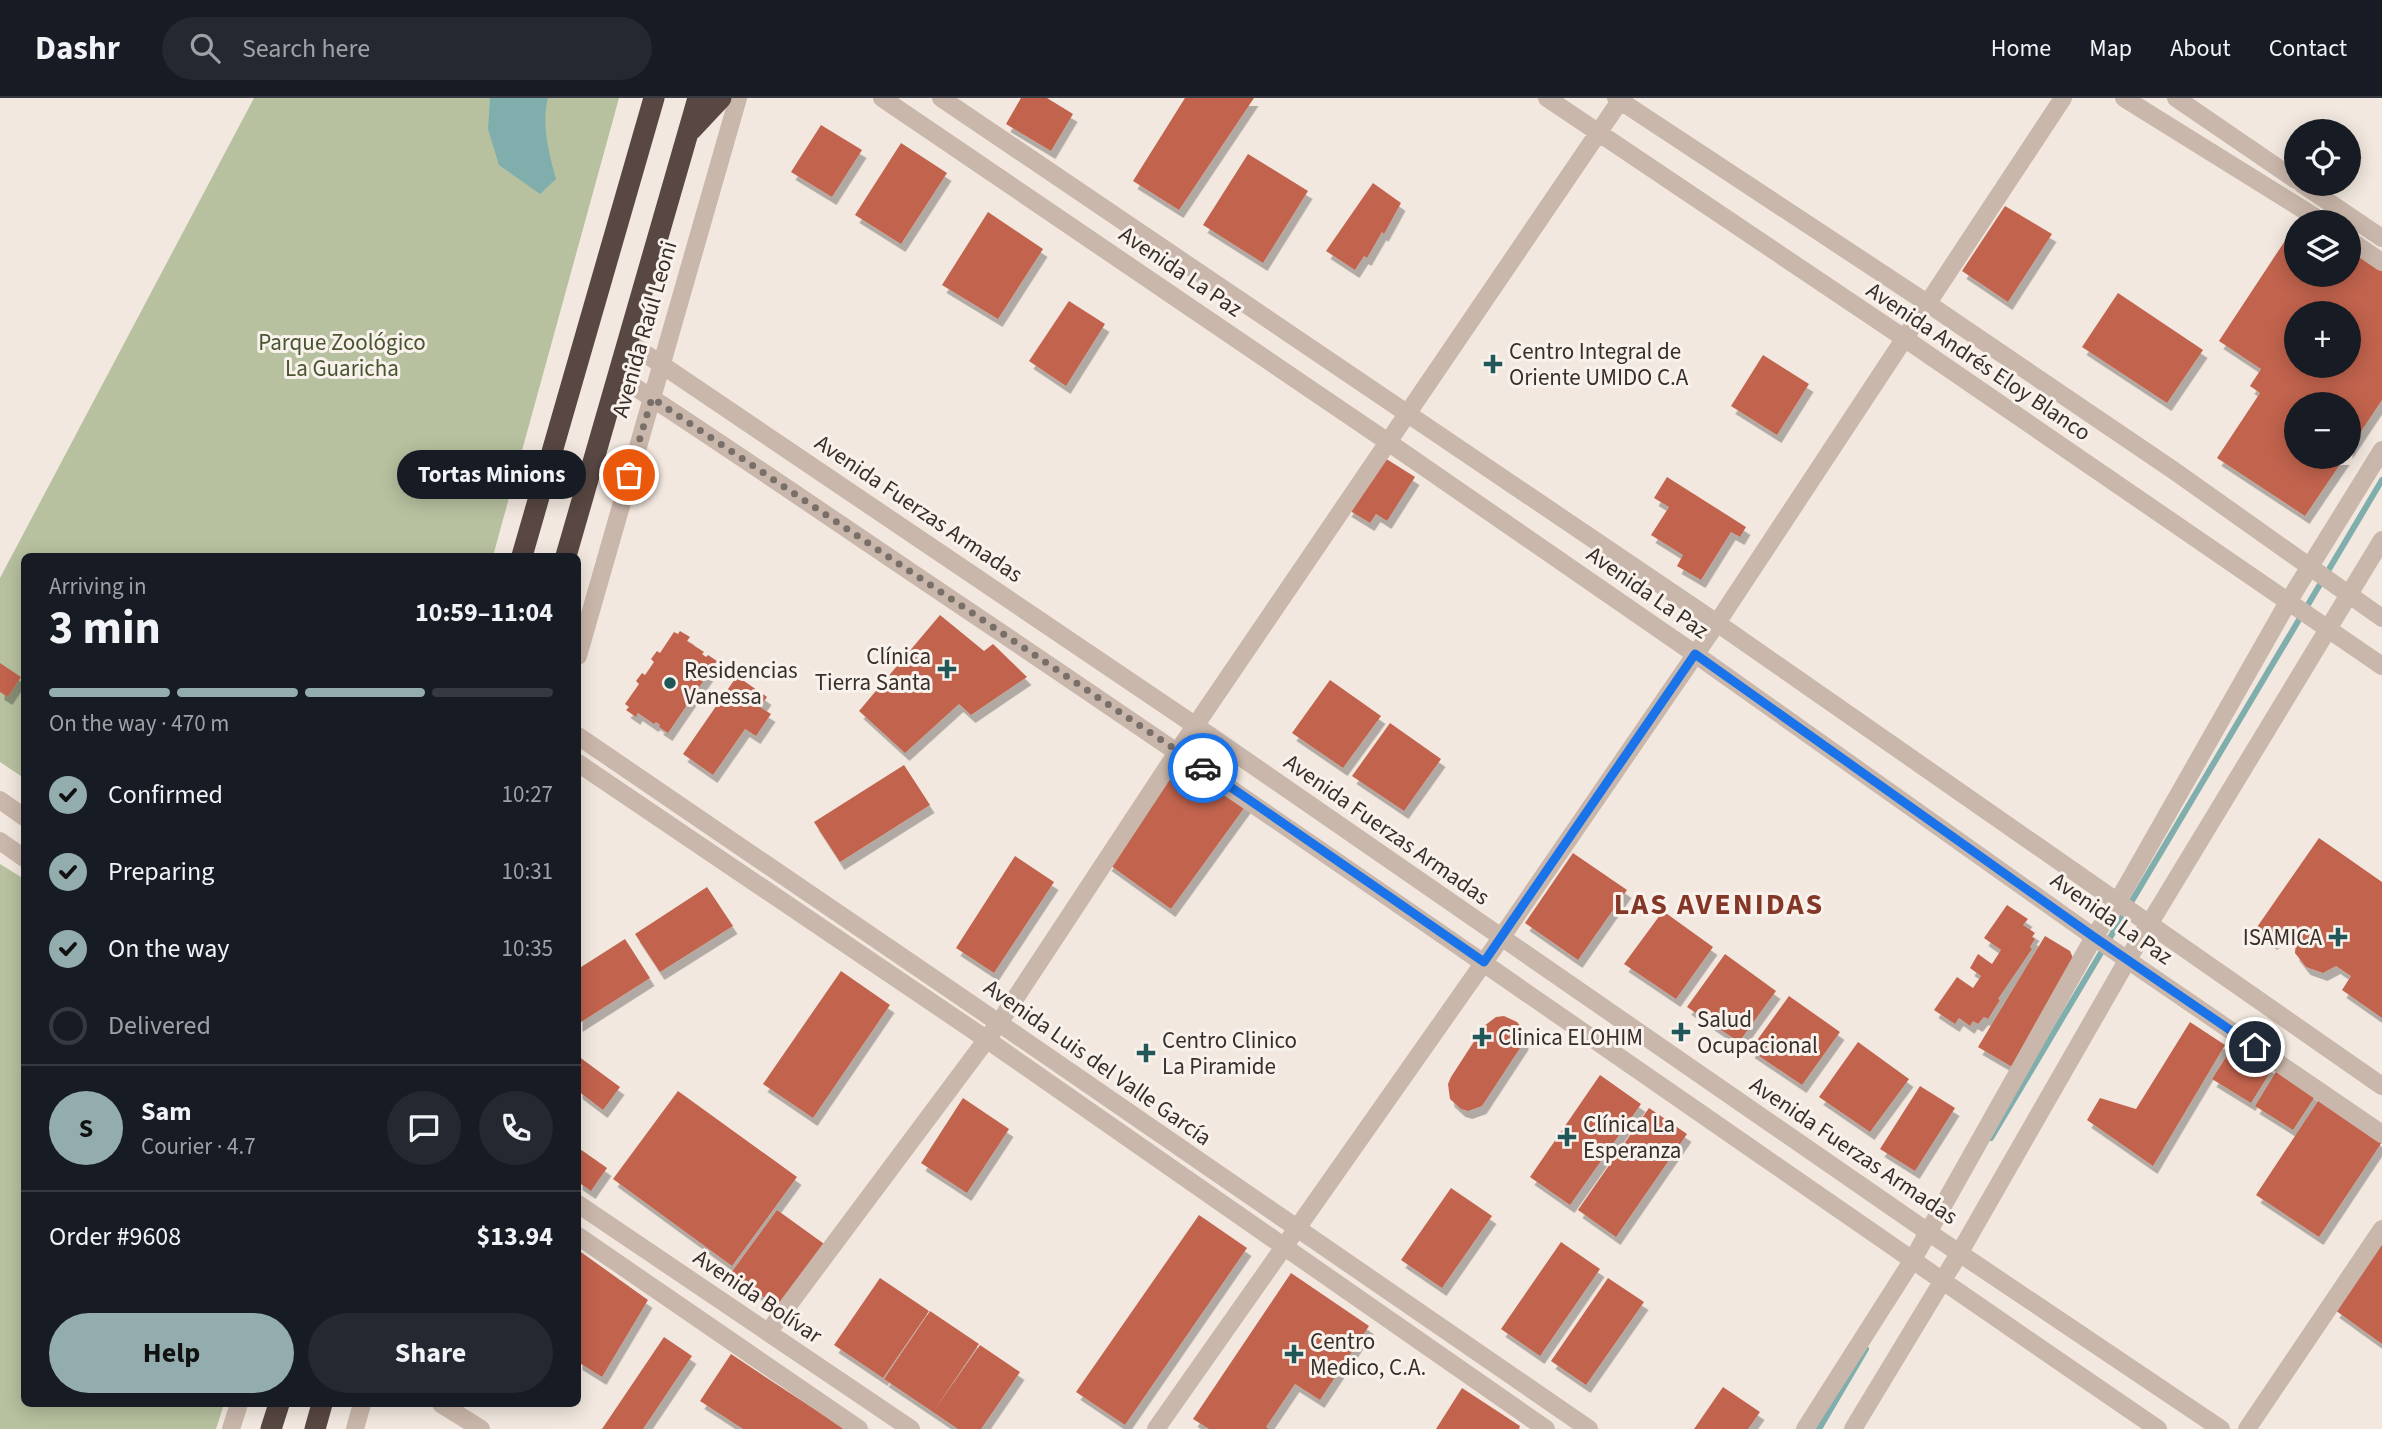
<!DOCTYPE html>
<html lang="en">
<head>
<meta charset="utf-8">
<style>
	:root { --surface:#171b24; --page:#242831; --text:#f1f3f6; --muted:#9ea1a6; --line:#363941; --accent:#93adaf }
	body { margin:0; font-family:"Source Sans 3",sans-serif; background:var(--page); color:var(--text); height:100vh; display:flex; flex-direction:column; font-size:26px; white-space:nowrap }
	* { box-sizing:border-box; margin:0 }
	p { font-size:23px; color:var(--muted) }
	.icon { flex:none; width:38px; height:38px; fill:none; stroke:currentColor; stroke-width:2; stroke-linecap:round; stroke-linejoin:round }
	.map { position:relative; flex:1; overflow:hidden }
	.panel { position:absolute; left:21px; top:455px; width:560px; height:854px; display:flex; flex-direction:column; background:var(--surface); border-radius:10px; box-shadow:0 4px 18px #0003 }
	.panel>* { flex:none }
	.buttons { position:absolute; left:2284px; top:21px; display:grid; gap:14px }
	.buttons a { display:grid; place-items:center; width:77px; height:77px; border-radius:50%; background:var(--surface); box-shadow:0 4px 18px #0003; font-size:35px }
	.pin { position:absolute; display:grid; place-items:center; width:60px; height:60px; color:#fff; margin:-30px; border:4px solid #fff; border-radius:50%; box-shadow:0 2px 7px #0007 }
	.courier { position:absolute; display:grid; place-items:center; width:70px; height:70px; margin:-35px; border:5px solid #1a73e8; border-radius:50%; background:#fff; color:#222; box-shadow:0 2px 9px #0007 }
	.bubble { position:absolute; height:49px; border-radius:24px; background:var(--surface); box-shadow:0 4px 18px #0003; font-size:23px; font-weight:700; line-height:49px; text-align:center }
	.headline em { font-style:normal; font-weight:700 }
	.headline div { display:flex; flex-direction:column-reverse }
	.headline { display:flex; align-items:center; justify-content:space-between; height:119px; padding:0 28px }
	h1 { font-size:46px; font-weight:700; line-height:52px }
	.bar { display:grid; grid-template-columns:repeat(4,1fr); gap:10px 7px; align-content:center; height:84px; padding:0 28px }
	.bar i { height:9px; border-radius:5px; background:var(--line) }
	.bar .active { background:var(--accent) }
	.bar p { grid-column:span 4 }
	.line { display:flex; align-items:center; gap:18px; padding:0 28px; border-top:2px solid var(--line) }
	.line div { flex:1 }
	.round { display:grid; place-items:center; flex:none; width:74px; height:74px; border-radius:37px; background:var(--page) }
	ol { padding:0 28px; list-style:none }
	li { display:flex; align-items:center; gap:21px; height:77px }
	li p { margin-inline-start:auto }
	li .icon { padding:7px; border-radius:50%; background:var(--accent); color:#111; stroke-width:4 }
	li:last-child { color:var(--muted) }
	li i { width:38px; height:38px; border:4px solid var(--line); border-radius:50% }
	.cta { display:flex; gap:14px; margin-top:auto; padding:14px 28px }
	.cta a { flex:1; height:80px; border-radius:42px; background:var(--accent); color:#111; font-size:28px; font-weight:700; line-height:80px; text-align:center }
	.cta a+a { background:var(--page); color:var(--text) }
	header { display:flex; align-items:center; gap:42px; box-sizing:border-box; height:98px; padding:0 35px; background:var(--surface); border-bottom:2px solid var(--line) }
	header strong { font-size:33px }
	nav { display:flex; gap:38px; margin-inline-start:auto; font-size:24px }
	.search { width:490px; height:63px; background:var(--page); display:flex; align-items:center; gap:18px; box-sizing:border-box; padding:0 24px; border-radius:38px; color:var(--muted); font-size:26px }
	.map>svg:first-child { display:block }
	.green { fill:#b7c19f }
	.water { fill:#7faead }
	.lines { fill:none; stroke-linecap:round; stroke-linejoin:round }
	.stream { stroke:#7faead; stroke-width:6 }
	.building { fill:#c1644e; fill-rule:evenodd; filter:url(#shadow) }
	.minor { stroke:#cab7ab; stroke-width:18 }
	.highway { stroke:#584742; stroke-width:21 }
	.done { stroke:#796f69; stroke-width:7; stroke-dasharray:0 12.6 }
	.route { stroke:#1a73e8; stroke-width:9 }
	.poi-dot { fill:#215758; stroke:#f9f2ec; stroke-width:2.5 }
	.labels { text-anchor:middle; stroke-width:6; stroke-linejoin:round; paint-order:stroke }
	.street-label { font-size:23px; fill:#382e2a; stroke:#f9f2ec }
	.park-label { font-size:23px; fill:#49552f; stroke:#f9f2ec }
	.poi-label { font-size:23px; fill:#382e2a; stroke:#f9f2ec; text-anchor:start }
	.district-label { font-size:30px; font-weight:bold; letter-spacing:2px; fill:#843726; stroke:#f9f2ec }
</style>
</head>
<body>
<header>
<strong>Dashr</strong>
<div class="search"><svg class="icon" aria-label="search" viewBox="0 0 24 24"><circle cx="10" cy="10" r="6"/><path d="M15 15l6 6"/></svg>Search here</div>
<nav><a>Home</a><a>Map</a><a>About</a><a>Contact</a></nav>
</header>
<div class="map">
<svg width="2382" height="1331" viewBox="0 0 2382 1331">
	<defs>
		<filter id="shadow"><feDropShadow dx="4.5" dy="8" stdDeviation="0" flood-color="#0004"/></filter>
	</defs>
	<rect width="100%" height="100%" fill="#f2e8df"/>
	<path class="green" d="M254 0H619L493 458H24V680L0 664V480Z
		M0 766 24 781V1306H224L216 1331H0Z"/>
	<path class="water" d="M490 0H548C541 25 549 56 556 81L540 96 499 67 488 31Z"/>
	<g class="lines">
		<path class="stream" d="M1991 1040 2382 382
			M1819 1331 1866 1251"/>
	</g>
	<path class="building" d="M1021 0H1047L1073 16 1051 53 1006 26Z
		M1185 0H1254L1179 112 1133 83Z
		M821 27 862 52 832 99 791 74Z
		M901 45 947 75 901 146 855 117Z
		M1248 56 1308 93 1263 165 1203 127Z
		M1373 85 1401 105 1384 136 1382 134 1367 160 1364 158 1355 172 1326 153Z
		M2005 108 2052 136 2008 204 1962 173Z
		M988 114 1043 151 998 221 942 187Z
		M2296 126V177H2348V147L2382 169V302L2348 353V306H2296V359H2345L2305 418 2217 360 2260 295 2250 288 2261 271 2219 243ZM2296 215H2348V268H2296Z
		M2118 195 2203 252 2167 305 2082 249Z
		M1069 203 1105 226 1066 288 1029 263Z
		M1763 257 1809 286 1777 337 1731 308Z
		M1380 357 1415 379 1387 423 1376 416 1370 425 1347 411Z
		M1667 379 1746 429 1740 439 1731 434 1701 482 1677 468 1683 457 1651 437 1669 409 1654 400Z
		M940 517 984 553 993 546 1027 579 971 617 959 606 905 655 859 613Z
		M680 533 690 539 687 543 704 554 702 556 706 559 708 557 717 563 668 635 659 629 660 627 656 624 654 626 638 615 636 619 626 612 629 609 625 606 639 586 636 583 642 575 645 577 654 564 651 561 657 553 660 555 674 534 678 536Z
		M0 565 21 579 8 599 0 594Z
		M737 578 767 599 760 609 771 616 756 638 745 631 713 677 683 656Z
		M1330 582 1381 618 1343 670 1292 635Z
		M1390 625 1441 661 1404 713 1352 678Z
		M1182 660 1247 706 1171 811 1107 765Z
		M904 667 930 707 840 764 814 724Z
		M2319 740 2382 784V920L2342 892 2351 878 2336 868 2323 875 2306 869 2295 855 2296 842 2280 833 2273 844 2255 832Z
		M1573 755 1627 792 1578 862 1525 825Z
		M1015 758 1054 784 994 875 956 850Z
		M707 789 733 828 660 874 635 836Z
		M2007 807 2028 821 2023 827 2035 835 2032 839 2035 841 2030 849 2032 851 1998 901 2000 902 1988 921 1984 919 1978 926 1973 923 1970 928 1959 920 1955 926 1934 912 1957 879 1973 890 1981 878 1970 870 1978 856 1992 866 2001 852 1984 840Z
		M1663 813 1713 849 1676 901 1624 866Z
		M2045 838 2070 853 2073 860 2014 970 1978 949Z
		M625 841 650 880 578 926V871Z
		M1725 856 1776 893 1739 944 1687 909Z
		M841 873 890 907 813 1020 763 986Z
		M1789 898 1840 934 1802 987 1750 952Z
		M1504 918 1517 924 1522 930 1524 944 1482 1008 1468 1013 1461 1011 1450 1001 1448 986 1451 979 1484 928 1496 919Z
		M2190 924 2225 947 2153 1068 2087 1022 2100 1000 2136 1011Z
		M1858 944 1909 981 1870 1034 1819 999Z
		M2235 945 2273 970 2251 1005 2212 981Z
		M578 958 620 989 603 1012 578 993Z
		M2277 972 2316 997 2293 1032 2255 1008Z
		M1600 977 1641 1006 1570 1107 1530 1079Z
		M1920 988 1955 1010 1915 1073 1880 1051Z
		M678 993 797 1079 732 1168 613 1081Z
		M963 1000 1009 1031 967 1095 921 1065Z
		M2320 1000 2382 1044 2319 1139 2256 1097Z
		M1649 1010 1687 1036 1616 1139 1578 1112Z
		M580 1051 607 1070 591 1093 578 1084V1053Z
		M1451 1090 1492 1118 1442 1190 1401 1162Z
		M777 1112 827 1148 781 1212 731 1175Z
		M1199 1117 1247 1150 1125 1327 1076 1294Z
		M1561 1144 1600 1171 1540 1258 1501 1231Z
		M2382 1145V1246L2335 1212Z
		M578 1152 648 1202 602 1279 578 1264Z
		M1291 1175 1369 1228 1320 1302 1295 1286 1266 1329 1269 1331H1209L1193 1321Z
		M880 1180 929 1213 883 1280 834 1247Z
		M1608 1180 1644 1204 1586 1287 1551 1263Z
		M930 1213 979 1246 933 1314 884 1281Z
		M664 1239 692 1258 643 1331H602Z
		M980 1247 1020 1274 981 1331H958L933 1314Z
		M731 1256 773 1284 845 1331H743L700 1303Z
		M1723 1289 1760 1314 1748 1331H1694Z
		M1462 1290 1520 1328 1519 1331H1436Z"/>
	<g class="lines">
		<path class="minor" d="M882 0 1388 344 1695 556 2094 839 2382 1036
			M941 0 1717 525 2382 988
			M1547 0 1904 240 2382 568
			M1616 0 1927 205 2173 372 2382 520
			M2124 0 2323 124
			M2176 0 2296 82
			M2302 86 2382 140
			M2348 141 2382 164
			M628 244 1196 628 1928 1134 2221 1331
			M618 278C728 349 836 424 945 497 1353 771 1753 1054 2158 1331
			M578 558 738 0
			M578 638 999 925 1589 1331
			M578 665 986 941 1546 1331
			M0 702 24 719
			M0 743 24 760
			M578 1106 911 1331
			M578 1138 859 1331
			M769 1233 999 925 1178 653 1622 0
			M441 1306 481 1331
			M231 1331 239 1306
			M355 1331 362 1306
			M1156 1331 1501 840 1717 525 2063 0
			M1805 1331 1912 1163 2094 839 2118 803 2288 504 2382 352
			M1853 1331 1960 1154 2128 861 2382 442
			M2247 1331 2382 1131"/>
		<path class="highway" d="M691 32 721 0
			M522 458 654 0
			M566 458 698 0
			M271 1331 279 1306
			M315 1331 322 1306"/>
	</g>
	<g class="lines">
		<path class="done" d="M629 377 652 300 1203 670"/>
		<path class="route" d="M1203 670 1484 864 1695 556 2094 839 2255 949"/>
	</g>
	<g class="poi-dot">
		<path d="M1489.5 255.5h7v7h7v7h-7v7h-7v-7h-7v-7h7z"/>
		<path d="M943.5 560.5h7v7h7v7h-7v7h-7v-7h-7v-7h7z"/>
		<circle cx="670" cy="585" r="7"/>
		<path d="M2334.5 828.5h7v7h7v7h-7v7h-7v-7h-7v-7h7z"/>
		<path d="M1677.5 923.5h7v7h7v7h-7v7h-7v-7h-7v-7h7z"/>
		<path d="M1478.5 928.5h7v7h7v7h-7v7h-7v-7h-7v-7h7z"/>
		<path d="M1142.5 944.5h7v7h7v7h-7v7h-7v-7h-7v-7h7z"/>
		<path d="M1563.5 1028.5h7v7h7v7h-7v7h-7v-7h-7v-7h7z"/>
		<path d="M1290.5 1245.5h7v7h7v7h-7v7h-7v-7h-7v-7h7z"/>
	</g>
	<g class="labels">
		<g class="street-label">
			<text transform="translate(1181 173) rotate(34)" y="8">Avenida La Paz</text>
			<text transform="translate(644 231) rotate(-74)" y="8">Avenida Raúl Leoni</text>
			<text transform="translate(1979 263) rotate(34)" y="8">Avenida Andrés Eloy Blanco</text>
			<text transform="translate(919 410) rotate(34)" y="8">Avenida Fuerzas Armadas</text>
			<text transform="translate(1648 494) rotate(35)" y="8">Avenida La Paz</text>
			<text transform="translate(1387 731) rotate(35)" y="8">Avenida Fuerzas Armadas</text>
			<text transform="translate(2112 820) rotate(35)" y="8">Avenida La Paz</text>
			<text transform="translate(1098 964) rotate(35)" y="8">Avenida Luis del Valle García</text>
			<text transform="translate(1854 1052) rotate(34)" y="8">Avenida Fuerzas Armadas</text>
			<text transform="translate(758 1198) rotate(34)" y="8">Avenida Bolívar</text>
		</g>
		<g class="park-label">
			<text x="342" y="252">Parque Zoológico<tspan x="342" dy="26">La Guaricha</tspan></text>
		</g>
		<g class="poi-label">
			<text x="1509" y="261">Centro Integral de<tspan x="1509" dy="26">Oriente UMIDO C.A</tspan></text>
			<text x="931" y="566" text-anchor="end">Clínica<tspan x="931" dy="26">Tierra Santa</tspan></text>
			<text x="684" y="580">Residencias<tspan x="684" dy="26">Vanessa</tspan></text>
			<text x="2322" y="847" text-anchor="end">ISAMICA</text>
			<text x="1697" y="929">Salud<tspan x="1697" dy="26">Ocupacional</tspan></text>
			<text x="1498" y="947">Clinica ELOHIM</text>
			<text x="1162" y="950">Centro Clinico<tspan x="1162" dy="26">La Piramide</tspan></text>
			<text x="1583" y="1034">Clínica La<tspan x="1583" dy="26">Esperanza</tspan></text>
			<text x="1310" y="1251">Centro<tspan x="1310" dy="26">Medico, C.A.</tspan></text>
		</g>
		<g class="district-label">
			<text x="1719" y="816">LAS AVENIDAS</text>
		</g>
	</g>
</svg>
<div class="buttons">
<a><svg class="icon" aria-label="locate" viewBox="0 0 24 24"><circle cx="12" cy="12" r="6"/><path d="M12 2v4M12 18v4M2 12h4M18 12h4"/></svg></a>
<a><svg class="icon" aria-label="layers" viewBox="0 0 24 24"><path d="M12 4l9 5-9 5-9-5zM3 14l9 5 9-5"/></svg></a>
<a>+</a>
<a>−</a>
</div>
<div class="pin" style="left:629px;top:377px;background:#ea580c"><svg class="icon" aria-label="bag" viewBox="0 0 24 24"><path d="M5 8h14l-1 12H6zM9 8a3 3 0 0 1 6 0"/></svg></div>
<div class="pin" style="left:2255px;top:949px;background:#1f2937"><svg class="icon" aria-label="home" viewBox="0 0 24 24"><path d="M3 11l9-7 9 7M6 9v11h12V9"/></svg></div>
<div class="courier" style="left:1203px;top:670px"><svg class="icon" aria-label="car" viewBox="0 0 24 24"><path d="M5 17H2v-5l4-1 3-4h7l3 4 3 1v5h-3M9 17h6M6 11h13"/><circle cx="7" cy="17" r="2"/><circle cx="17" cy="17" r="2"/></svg></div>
<div class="bubble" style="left:397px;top:352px;width:189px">Tortas Minions</div>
<section class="panel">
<div class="headline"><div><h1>3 min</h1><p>Arriving in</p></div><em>10:59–11:04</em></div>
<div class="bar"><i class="active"></i><i class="active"></i><i class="active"></i><i></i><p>On the way · 470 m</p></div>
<ol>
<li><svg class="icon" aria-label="check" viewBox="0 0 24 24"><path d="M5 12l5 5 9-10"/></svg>Confirmed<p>10:27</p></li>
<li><svg class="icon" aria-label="check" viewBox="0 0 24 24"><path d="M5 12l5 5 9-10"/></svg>Preparing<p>10:31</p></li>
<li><svg class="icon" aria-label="check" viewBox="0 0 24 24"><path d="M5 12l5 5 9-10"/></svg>On the way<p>10:35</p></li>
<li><i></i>Delivered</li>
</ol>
<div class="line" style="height:126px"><b class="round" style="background:var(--accent);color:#111">S</b><div><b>Sam</b><p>Courier · 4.7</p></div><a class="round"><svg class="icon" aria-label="chat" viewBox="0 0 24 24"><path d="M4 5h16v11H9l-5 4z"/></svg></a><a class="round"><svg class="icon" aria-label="phone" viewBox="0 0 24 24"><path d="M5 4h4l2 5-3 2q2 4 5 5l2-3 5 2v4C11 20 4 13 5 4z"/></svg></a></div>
<div class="line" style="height:91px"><div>Order #9608</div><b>$13.94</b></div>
<div class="cta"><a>Help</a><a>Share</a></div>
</section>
</div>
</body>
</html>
